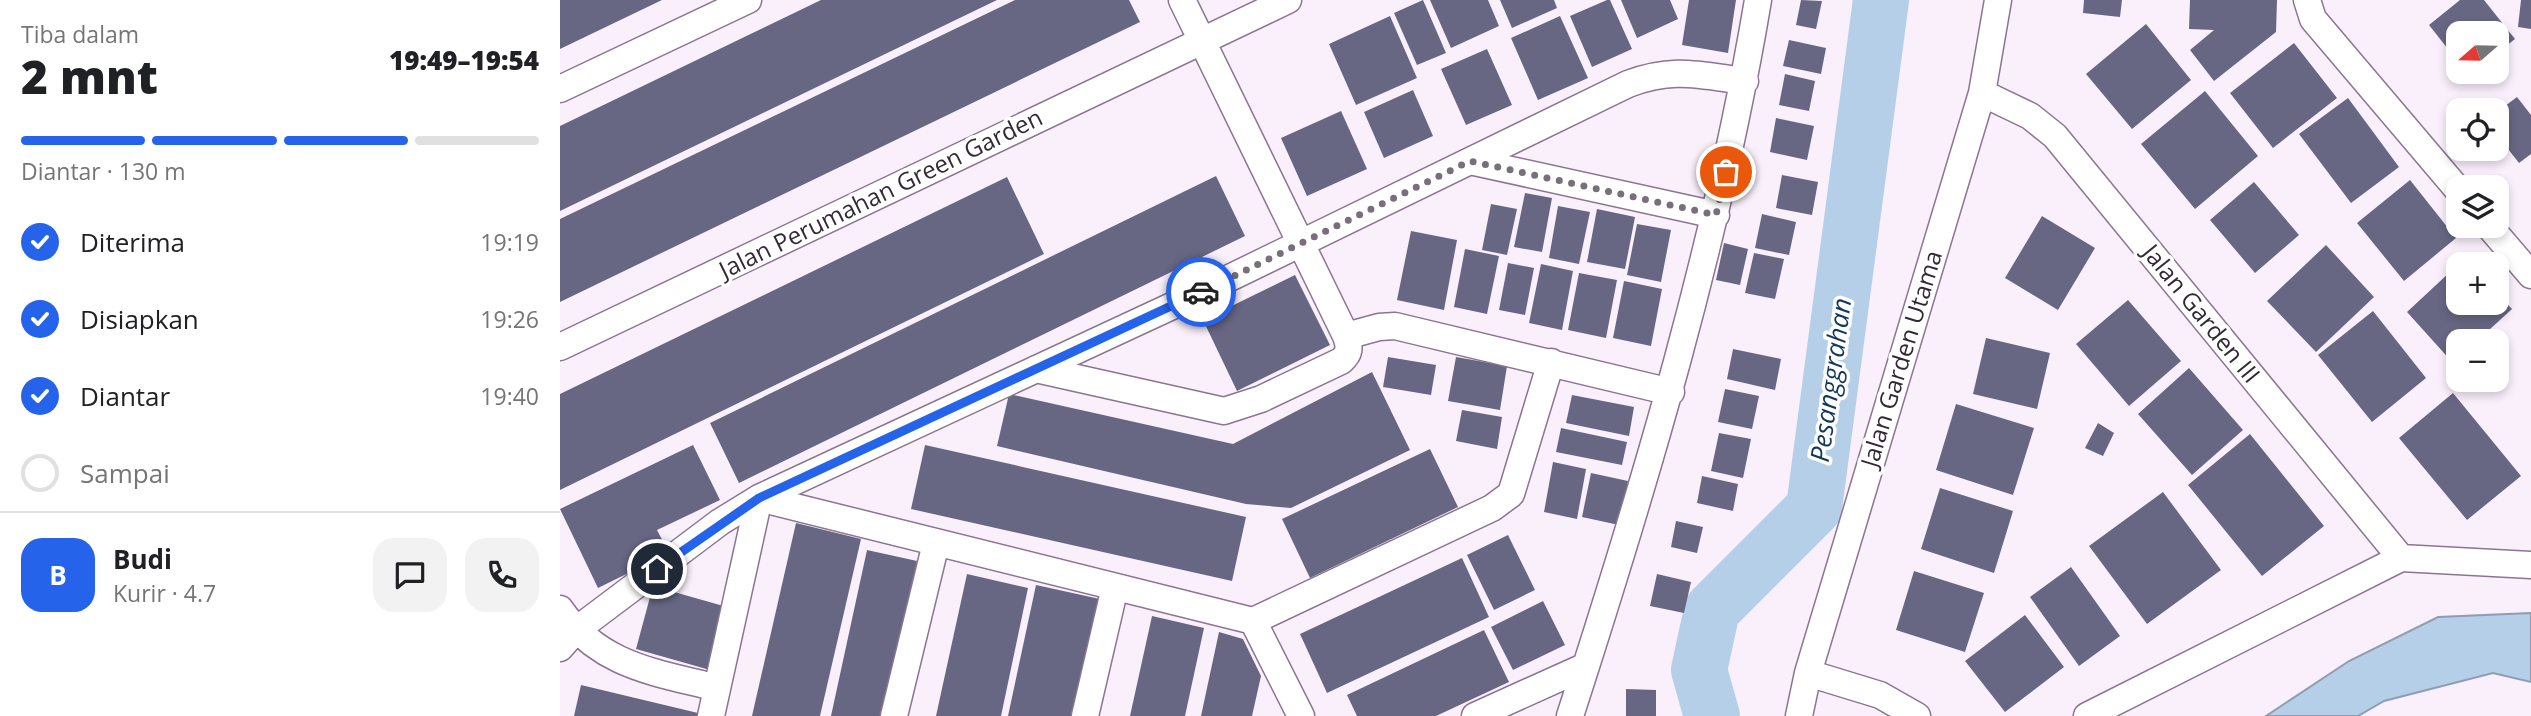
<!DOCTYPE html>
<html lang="id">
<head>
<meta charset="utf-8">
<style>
	:root { --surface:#fff; --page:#f2f2f2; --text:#202124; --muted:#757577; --line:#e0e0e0; --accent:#2563eb }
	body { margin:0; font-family:"Open Sans",sans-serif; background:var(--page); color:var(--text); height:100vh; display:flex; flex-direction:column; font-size:26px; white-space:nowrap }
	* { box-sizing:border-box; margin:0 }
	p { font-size:23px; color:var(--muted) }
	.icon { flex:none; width:38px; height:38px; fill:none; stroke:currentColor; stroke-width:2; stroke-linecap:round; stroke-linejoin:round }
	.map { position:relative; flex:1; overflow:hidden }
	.sheet { display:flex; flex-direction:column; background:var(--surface); width:560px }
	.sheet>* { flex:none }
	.needle { width:46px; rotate:250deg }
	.buttons { position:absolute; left:1886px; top:21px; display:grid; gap:14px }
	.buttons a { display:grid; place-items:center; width:63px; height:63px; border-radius:14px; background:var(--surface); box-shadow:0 4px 10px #0003; font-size:35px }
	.pin { position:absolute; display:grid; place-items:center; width:60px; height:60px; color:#fff; margin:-30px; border:4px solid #fff; border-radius:50%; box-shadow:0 2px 7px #0007 }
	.courier { position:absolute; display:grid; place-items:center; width:70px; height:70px; margin:-35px; border:5px solid #2563eb; border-radius:50%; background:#fff; color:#222; box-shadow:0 2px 9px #0007 }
	.headline em { font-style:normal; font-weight:800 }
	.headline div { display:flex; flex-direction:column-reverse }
	.headline { display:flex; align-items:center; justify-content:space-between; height:119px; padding:0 21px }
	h1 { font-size:46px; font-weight:800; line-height:52px }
	.bar { display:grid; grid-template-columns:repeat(4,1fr); gap:10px 7px; align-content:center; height:84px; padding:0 21px }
	.bar i { height:9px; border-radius:5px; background:var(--line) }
	.bar .current { background:var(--accent) }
	.bar p { grid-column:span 4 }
	.line { display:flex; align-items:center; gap:18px; padding:0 21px; border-top:2px solid var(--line) }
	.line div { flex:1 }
	.round { display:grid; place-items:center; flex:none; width:74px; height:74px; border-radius:21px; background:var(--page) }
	ol { padding:0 21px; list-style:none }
	li { display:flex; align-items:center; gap:21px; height:77px }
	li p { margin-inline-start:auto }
	li .icon { padding:7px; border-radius:50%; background:var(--accent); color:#fff; stroke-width:4 }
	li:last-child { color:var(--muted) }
	li i { width:38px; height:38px; border:4px solid var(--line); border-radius:50% }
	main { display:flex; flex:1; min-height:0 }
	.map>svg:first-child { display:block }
	.water { fill:#b6cfe9; stroke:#8e9db3; stroke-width:2 }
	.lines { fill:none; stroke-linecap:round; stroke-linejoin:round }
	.river { stroke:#b6cfe9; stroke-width:56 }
	.building { fill:#676784 }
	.minor-casing { stroke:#8b7590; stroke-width:29 }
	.minor { stroke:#fff; stroke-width:26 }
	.done { stroke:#786f7a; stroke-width:7; stroke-dasharray:0 12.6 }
	.route { stroke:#2563eb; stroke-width:9 }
	.labels { text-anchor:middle; stroke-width:7; stroke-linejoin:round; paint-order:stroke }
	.street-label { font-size:24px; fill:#322934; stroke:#fff }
	.water-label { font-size:26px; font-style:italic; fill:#12375a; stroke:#fff }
</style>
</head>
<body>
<main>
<section class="sheet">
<div class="headline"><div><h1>2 mnt</h1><p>Tiba dalam</p></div><em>19:49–19:54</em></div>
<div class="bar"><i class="current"></i><i class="current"></i><i class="current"></i><i></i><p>Diantar · 130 m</p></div>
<ol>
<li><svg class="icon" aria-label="check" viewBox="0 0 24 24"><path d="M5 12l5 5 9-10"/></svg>Diterima<p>19:19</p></li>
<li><svg class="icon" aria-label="check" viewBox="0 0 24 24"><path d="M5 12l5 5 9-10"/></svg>Disiapkan<p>19:26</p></li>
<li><svg class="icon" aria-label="check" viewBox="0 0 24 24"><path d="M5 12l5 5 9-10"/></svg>Diantar<p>19:40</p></li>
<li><i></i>Sampai</li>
</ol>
<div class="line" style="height:126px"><b class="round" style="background:var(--accent);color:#fff">B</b><div><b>Budi</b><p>Kurir · 4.7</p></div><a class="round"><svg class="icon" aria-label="chat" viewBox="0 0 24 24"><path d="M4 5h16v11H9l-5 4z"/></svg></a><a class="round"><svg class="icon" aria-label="phone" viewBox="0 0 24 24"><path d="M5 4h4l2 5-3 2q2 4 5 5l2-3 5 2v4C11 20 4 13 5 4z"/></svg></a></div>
</section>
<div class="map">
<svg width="1971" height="716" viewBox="0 0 1971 716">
	<rect width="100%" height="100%" fill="#faf0fc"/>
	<path class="water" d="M1971 613V682L1933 673 1824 701 1798 716H1706L1789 661 1878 617Z"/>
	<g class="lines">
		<path class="river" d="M1152 716 1139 670 1152 610 1254 508 1321 0"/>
	</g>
	<path class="building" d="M0 0H102L0 49Z
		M261 0H437L0 211V126Z
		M455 0H569L580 22 0 302V219Z
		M863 0 886 53 857 65 834 13Z
		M870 0H928L939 26 891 48Z
		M940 0H994L997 8 952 28Z
		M1047 0H1050L1072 49 1032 67 1010 16Z
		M1061 0H1110L1118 19 1077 38Z
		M1129 0H1176L1168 53 1122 45Z
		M1241 0 1262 1 1256 29 1236 25Z
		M1524 0H1562L1560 17 1523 13Z
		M1630 0H1717L1716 32 1654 81 1630 50 1654 30 1629 29Z
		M1900 0H1924L1955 39 1937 53V33H1899V63L1869 25Z
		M1961 0H1971V29L1958 27Z
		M830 16 857 78 796 105 769 44Z
		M1000 16 1028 78 978 100 951 38Z
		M1586 24 1631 80 1572 129 1526 74Z
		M1229 40 1266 48 1261 74 1223 66Z
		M1734 43 1777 98 1713 148 1670 93Z
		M927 49 952 105 906 125 881 69Z
		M1225 74 1255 81 1249 111 1219 105Z
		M853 90 873 136 824 158 804 112Z
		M1645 91 1698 156 1635 209 1581 144Z
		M1957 97 1971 115V154L1959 163 1937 135V112Z
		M1788 98 1839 167 1791 203 1739 134Z
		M781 111 807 169 747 196 721 138Z
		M1216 118 1254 126 1247 160 1210 152Z
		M1222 175 1258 182 1252 215 1216 208Z
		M656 176 685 236 179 483 150 423Z
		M447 177 484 254 0 490V394Z
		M1850 180 1896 238 1844 281 1797 223Z
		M1694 182 1739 235 1695 273 1650 220Z
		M965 193 992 198 982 252 954 247Z
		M931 204 957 209 947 255 922 250Z
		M998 206 1030 212 1019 264 989 258Z
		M1037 209 1075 217 1065 269 1027 262Z
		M1202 214 1236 222 1229 255 1195 248Z
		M1482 216 1535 248 1498 310 1445 278Z
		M1077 224 1111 230 1101 282 1067 275Z
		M851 231 897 240 884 310 837 300Z
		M1164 243 1188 249 1180 285 1156 280Z
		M1766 245 1814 297 1756 352 1707 301Z
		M905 249 939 256 927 314 894 307Z
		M1194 253 1224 259 1215 299 1185 293Z
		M1905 258 1911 264H1899V303H1937V293L1952 309 1917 341H1899V358L1893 363 1847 312Z
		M948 263 974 268 965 315 939 310Z
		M981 264 1013 271 1002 330 969 323Z
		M1019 273 1057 280 1046 338 1008 330Z
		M735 275 770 345 677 391 643 320Z
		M1064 281 1102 289 1091 346 1053 338Z
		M1568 300 1621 361 1569 406 1516 344Z
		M1813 311 1866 378 1812 422 1758 355Z
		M1426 338 1490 353 1477 409 1413 394Z
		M1173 349 1221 359 1215 390 1167 379Z
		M828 357 876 365 871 395 823 387Z
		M896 357 947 366 940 410 888 401Z
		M1629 368 1683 430 1632 475 1578 414Z
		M812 372 850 450 731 508 686 504 437 446 449 394 673 444Z
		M1165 389 1199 396 1192 429 1158 422Z
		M1893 393 1961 476 1907 520 1839 438Z
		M1012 395 1074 407 1069 436 1006 423Z
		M1396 404 1474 428 1453 495 1376 470Z
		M902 410 942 417 937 449 896 441Z
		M1538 423 1554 433 1543 456 1525 448Z
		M1001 428 1067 442 1062 465 996 452Z
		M1159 433 1191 439 1183 478 1151 471Z
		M1690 434 1764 526 1702 576 1628 485Z
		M133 445 160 500 97 530 109 553 38 588 0 509Z
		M365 445 686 517 672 581 351 509Z
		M870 449 898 507 750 578 722 519Z
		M993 462 1026 469 1017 519 984 512Z
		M1031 473 1068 481 1059 525 1022 517Z
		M1142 476 1178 484 1173 511 1137 503Z
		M1380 488 1453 511 1434 573 1361 549Z
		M1603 492 1661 570 1587 624 1529 546Z
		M1116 521 1143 527 1137 553 1111 547Z
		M236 523 301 539 260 716H192Z
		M948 535 975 590 934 610 907 555Z
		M307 550 357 561 323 716H271Z
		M902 558 929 617 767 693 740 634Z
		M1511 567 1560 636 1519 666 1470 597Z
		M1354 571 1424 593 1405 652 1336 630Z
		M407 574 468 588 441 716H376Z
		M1097 574 1131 582 1124 613 1090 606Z
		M476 585 540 599 515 716H448Z
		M93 586 174 609 157 672 76 649Z
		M983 601 1005 645 953 670 931 627Z
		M1465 615 1504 667 1445 712 1405 661Z
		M592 616 644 628 625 716H570Z
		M924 630 949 682 876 716H797L787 695Z
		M659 632 683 639 701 676 692 716H641Z
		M21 685 138 713 137 716H14Z
		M1066 689 1096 690V716H1066Z"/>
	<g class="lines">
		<defs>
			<path id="minor" d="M1747 0 1753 19 1899 191
				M0 89 188 0
				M1422 93 1470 116 1495 136 1841 558
				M910 161 1156 215
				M1929 226 1971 275
				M786 336 819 327 835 326 1111 392
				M0 347 728 0
				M476 369 664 411 701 399 781 361C790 353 790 348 786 336L622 0
				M199 498 693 621 932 508 951 494 991 362
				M0 609C39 666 95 672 157 688
				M693 621 741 716
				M0 648 15 631 160 522 199 498 612 306 1068 84C1113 67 1138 75 1185 81
				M1248 673 1320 695 1357 716
				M151 716 199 498
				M334 716 376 543
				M525 716 555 587
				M915 716 1026 666
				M1010 716C1086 481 1157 244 1198 0
				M1239 716 1248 673 1422 93 1438 0
				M1527 716 1841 558 1971 565"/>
		</defs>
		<use href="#minor" class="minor-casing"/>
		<use href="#minor" class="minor"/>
	</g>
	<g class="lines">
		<path class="done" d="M641 292 910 161 1156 215 1166 172"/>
		<path class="route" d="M97 569 199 498 641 292"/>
	</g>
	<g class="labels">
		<g class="street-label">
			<text transform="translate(321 194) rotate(-26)" y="8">Jalan Perumahan Green Garden</text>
			<text transform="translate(1641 314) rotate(51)" y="8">Jalan Garden III</text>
			<text transform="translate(1342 359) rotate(-73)" y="8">Jalan Garden Utama</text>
		</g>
		<g class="water-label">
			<text transform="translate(1271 380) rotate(-82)" y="9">Pesanggrahan</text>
		</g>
	</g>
</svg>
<div class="buttons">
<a><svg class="needle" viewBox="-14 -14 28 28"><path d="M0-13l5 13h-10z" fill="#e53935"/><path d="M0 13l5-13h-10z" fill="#757577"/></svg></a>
<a><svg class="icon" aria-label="locate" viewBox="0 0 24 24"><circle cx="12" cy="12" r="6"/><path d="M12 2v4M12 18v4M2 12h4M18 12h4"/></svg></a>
<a><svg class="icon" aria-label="layers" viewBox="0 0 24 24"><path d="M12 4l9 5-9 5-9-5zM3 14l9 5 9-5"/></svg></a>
<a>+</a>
<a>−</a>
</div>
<div class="pin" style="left:1166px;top:172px;background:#ea580c"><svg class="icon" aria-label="bag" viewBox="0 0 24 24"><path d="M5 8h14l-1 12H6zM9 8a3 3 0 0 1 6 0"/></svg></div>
<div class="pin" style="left:97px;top:569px;background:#1f2937"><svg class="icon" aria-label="home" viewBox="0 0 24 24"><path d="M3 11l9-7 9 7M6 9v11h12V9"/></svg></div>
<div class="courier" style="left:641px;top:292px"><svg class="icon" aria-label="car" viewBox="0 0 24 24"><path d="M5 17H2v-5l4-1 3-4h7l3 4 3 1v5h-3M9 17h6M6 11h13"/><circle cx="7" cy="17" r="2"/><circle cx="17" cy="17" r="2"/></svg></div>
</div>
</main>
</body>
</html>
